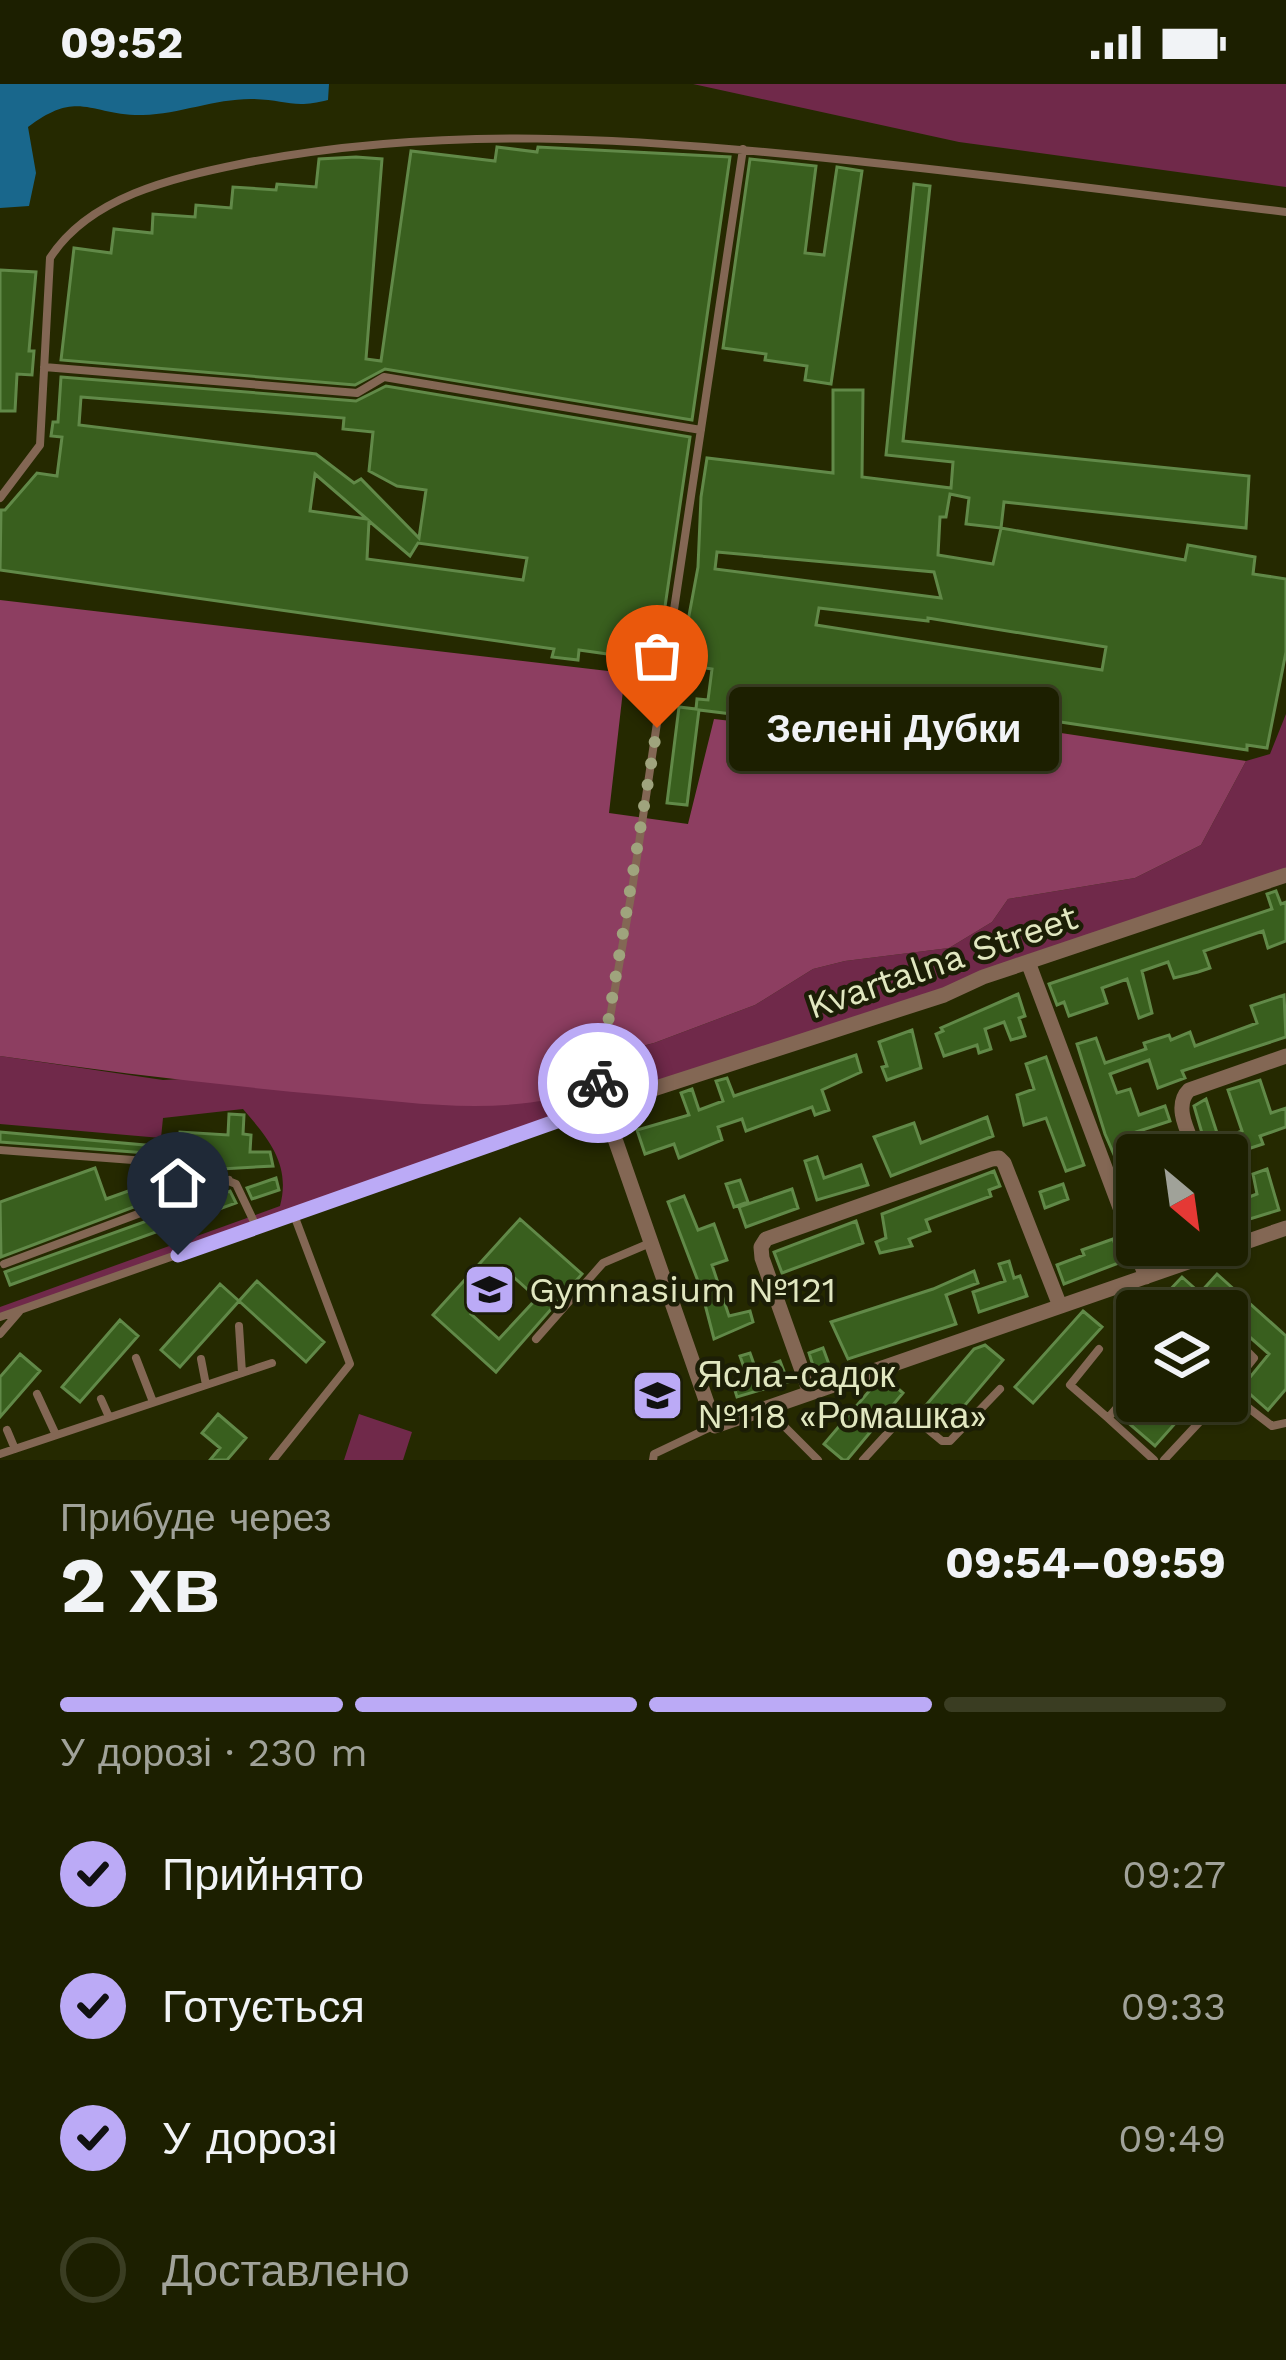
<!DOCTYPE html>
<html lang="uk">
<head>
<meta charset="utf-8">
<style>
	:root { --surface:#1c1f00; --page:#292c0f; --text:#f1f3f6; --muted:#a0a299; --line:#3a3d22; --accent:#bbaaf6 }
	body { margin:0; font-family:"Work Sans",sans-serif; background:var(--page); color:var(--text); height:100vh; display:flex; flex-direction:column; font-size:45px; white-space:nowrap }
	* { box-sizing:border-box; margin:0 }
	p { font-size:39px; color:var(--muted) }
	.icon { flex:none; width:66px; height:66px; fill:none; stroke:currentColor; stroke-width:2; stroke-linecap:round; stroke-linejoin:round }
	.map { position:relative; height:1376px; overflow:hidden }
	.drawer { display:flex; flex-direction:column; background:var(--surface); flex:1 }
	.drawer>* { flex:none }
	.needle { width:78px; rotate:151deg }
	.buttons { position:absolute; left:1116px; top:1050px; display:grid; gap:24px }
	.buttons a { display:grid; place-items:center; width:132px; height:132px; border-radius:12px; background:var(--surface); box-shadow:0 3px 9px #0004,0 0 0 3px var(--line); font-size:60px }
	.pin { position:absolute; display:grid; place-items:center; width:102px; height:102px; color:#fff; margin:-123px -51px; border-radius:50% 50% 50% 0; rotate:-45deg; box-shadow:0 0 12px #0007 }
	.pin .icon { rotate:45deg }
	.courier { position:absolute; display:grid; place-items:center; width:120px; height:120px; margin:-60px; border:9px solid #bbaaf6; border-radius:50%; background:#fff; color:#222; box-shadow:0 3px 15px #0007 }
	.bubble { position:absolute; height:84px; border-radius:12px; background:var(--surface); box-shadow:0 3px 9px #0004,0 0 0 3px var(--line); font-size:39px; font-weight:700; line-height:84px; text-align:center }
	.headline em { font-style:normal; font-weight:700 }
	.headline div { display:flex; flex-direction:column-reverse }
	.headline { display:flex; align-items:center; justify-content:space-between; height:204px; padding:0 60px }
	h1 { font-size:78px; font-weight:700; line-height:90px }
	.bar { display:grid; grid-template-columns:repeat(4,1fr); gap:18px 12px; align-content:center; height:144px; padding:0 60px }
	.bar i { height:15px; border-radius:9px; background:var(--line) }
	.bar .current { background:var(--accent) }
	.bar p { grid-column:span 4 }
	ol { padding:0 60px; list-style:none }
	li { display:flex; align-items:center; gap:36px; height:132px }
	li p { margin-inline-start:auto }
	li .icon { padding:12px; border-radius:50%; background:var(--accent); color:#111; stroke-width:4 }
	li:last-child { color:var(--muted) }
	li i { width:66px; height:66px; border:6px solid var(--line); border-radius:50% }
	.status { display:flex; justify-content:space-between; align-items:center; height:84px; padding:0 60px; background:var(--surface); direction:ltr }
	.status svg { height:33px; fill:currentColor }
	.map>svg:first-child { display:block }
	.green { fill:#70294a }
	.forest { fill:#8d3e61 }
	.water { fill:#19678c }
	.building { fill:#395f1e; stroke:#618948; stroke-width:3; fill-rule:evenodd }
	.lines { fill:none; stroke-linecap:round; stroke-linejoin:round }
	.service { stroke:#836754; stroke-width:8 }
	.minor { stroke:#836754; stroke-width:15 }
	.done { stroke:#9fa47d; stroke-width:12; stroke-dasharray:0 21.6 }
	.route { stroke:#bbaaf6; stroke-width:15 }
	.labels { text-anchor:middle; stroke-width:9; stroke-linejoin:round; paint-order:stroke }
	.street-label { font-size:36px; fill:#e1e7c0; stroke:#1c1e06 }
	.poi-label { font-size:36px; fill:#e1e7c0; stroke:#1c1e06; text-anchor:start }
</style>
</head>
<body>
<div class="status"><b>09:52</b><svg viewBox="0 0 49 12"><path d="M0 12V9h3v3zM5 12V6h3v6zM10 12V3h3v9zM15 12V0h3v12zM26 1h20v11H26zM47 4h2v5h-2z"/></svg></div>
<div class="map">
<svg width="1286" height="1376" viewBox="0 0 1286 1376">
	<rect width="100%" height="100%" fill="#252900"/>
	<path class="green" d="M693 0H1286V103L959 58Z
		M1286 630V791L944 911 577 1030 0 1233V1223L280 1122C291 1081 269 1055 243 1025L163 1034 161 1054 0 1040V972L163 996 603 973 654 959 755 921 813 885 845 877 949 864 992 838 1008 815 1135 794 1201 761 1246 677 1270 670Z
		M359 1330 412 1348 403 1376H344Z"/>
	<path class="forest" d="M0 516 625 589 609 729 688 740 714 635 1049 674 1061 649 1246 677 1201 761 1135 794 1008 815 992 838 949 864 845 877 813 885 755 921 654 959 603 972 598 1002C509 1035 420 1019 327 1011 217 1001 109 988 0 972Z"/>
	<path class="water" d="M0 0H329L328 16C294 25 286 16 254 15 217 14 180 30 143 31 91 32 79 4 28 43L36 89 29 122 0 124Z"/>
	<path class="building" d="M497 63 537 68 538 63 730 73 692 336 385 285 355 301 61 276 74 164 111 169 114 145 152 149 153 130 195 133 196 121 231 124 233 103 276 106 277 100 316 103 319 75 356 73 382 75 366 275 381 277 411 67 495 77Z
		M750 75 816 82 805 169 824 171 837 83 862 87 831 300 805 296 807 282 765 276 766 270 723 264Z
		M914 100 930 102 903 357 1249 392 1246 444 1004 418 1001 444 1185 476 1188 461 1255 473 1253 490 1286 495V568L1267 664 1247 661V666L1047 636 1043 668 699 626 687 721 667 719 679 623 696 625 697 615 708 616 712 585 680 580 698 483 701 413 707 374 833 389V306H863L862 393 951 404 953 378 886 371ZM950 410 969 414 966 440 1001 444 993 480 938 471 940 433H946ZM717 468 934 488 941 514 715 485ZM819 524 928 537V534L1106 563 1102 586 816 541Z
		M0 186 36 188 29 267H34L32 291 17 290 15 327H0Z
		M61 293 356 317 386 302 690 353 657 577 579 566 578 576 552 573 554 565 0 486 1 426H5L37 389 57 392 62 353 51 352 53 338H58ZM81 313 344 334 343 345 373 348 369 387 397 402 426 406 419 454 361 395 354 399 316 370 79 341ZM315 390 367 435 310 427ZM369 437 410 472 418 459 527 474 523 496 367 475Z
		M1276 807 1281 820 1286 818V857L1268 864 1263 847 1204 867 1210 884 1198 888 1174 894 1168 878 1142 887 1152 929 1139 934 1127 895 1102 904 1107 919 1069 932 1064 918 1057 921 1049 900 1272 825 1267 810Z
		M1018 910 1025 932 1019 934 1025 952 1011 956 1004 938 985 945 991 965 979 969 977 961 944 972 936 950 943 947 941 944Z
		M1284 911 1286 953 1182 987 1185 994 1158 1004 1149 976 1110 990 1117 1009 1130 1005 1139 1031 1165 1022 1170 1037 1133 1049 1140 1068 1137 1094 1126 1098 1105 1050 1077 960 1096 954 1105 979 1146 965 1144 959 1169 951 1171 956 1190 948 1195 962 1257 939 1251 922Z
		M912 946 921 984 887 996 882 983 887 982 879 958Z
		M856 971 861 988 822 1006 829 1026 815 1031 812 1023 746 1047 742 1035 718 1043 722 1056 679 1074 674 1060 645 1070 637 1046 689 1031 681 1009 692 1005 699 1026 723 1017 716 997 727 994 734 1012Z
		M1046 973 1084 1081 1066 1087 1046 1034 1024 1041 1017 1011 1034 1005 1026 980Z
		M1260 996 1271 1029 1286 1024V1043L1260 1052 1263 1060 1227 1072V1053L1242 1047 1228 1006Z
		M1206 1015 1218 1052 1204 1056 1194 1022Z
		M229 1030 244 1031 243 1050 251 1051 250 1068H270L273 1082 221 1085 207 1079V1075L187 1072 0 1058V1048L179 1064 180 1048 228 1051Z
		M987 1033 993 1052 891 1092 874 1053 914 1039 921 1059Z
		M817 1073 824 1094 861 1081 868 1101 817 1116 805 1077Z
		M95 1084 106 1115 179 1089 184 1104 1 1173 0 1118Z
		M1267 1085 1279 1126 1227 1142V1096L1236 1118 1257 1110 1253 1090Z
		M994 1087 1000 1102 989 1106 991 1112 926 1136 930 1147 909 1155 912 1162 880 1169 876 1158 886 1154 882 1130Z
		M276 1094 279 1106 252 1115 247 1104Z
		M740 1096 748 1118 734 1123 726 1100Z
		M1063 1100 1068 1115 1045 1124 1040 1108Z
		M792 1105 798 1124 746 1143 739 1123Z
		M230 1107 236 1119 10 1201 5 1188Z
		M684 1112 698 1146 714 1140 727 1176 712 1181 729 1232 750 1227 753 1238 714 1255 701 1205 668 1118Z
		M520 1135 582 1190 496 1288 433 1231ZM508 1188 537 1214 499 1255 471 1230Z
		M856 1137 863 1159 782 1189 774 1168Z
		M1113 1155 1121 1178 1064 1200 1057 1181 1084 1171 1082 1166Z
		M1009 1177 1014 1194 1020 1192 1027 1212 979 1228 973 1208 1005 1197 999 1180Z
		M974 1187 978 1199 946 1211 956 1240 848 1275 831 1238 933 1205Z
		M1217 1190 1286 1252V1305L1268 1326 1242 1303 1269 1270 1227 1233V1227H1220L1200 1209Z
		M1182 1193 1200 1209 1184 1227H1150Z
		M257 1197 324 1258 306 1278 239 1217Z
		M220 1200 239 1217 180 1283 161 1266Z
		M1083 1227 1102 1243 1033 1319 1015 1303Z
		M120 1236 138 1252 80 1318 62 1303Z
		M985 1261 1003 1276 944 1346 921 1327 974 1265Z
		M823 1264 830 1283 815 1288 809 1269Z
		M750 1269 756 1286 780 1277 788 1298 737 1313 732 1297 747 1292 740 1272Z
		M20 1270 40 1287 0 1333V1293Z
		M887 1295 903 1309 847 1376H843L824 1360 876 1299Z
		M1142 1317H1195L1155 1362 1125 1336Z
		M218 1330 246 1354 227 1376H210L220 1364 202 1349Z"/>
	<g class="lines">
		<path class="service" d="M44 283 357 309 384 293 701 346
			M0 414 40 361 50 174C89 113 172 94 240 80 440 40 634 54 836 75 986 90 1136 110 1286 128
			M0 1066 186 1080 236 1100 257 1144
			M4 1180 229 1096
			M0 1233 577 1030 597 1009 632 806 743 65
			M239 1242 242 1289
			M1227 1247 1254 1274 1227 1308
			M0 1250 19 1228
			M536 1255 603 1179 650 1159
			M1099 1265 1070 1301 1108 1334
			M136 1274 153 1318
			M201 1275 206 1301
			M1137 1301 1108 1334 1154 1376
			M1228 1308 1272 1342 1286 1339
			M37 1310 56 1351
			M101 1315 109 1333
			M768 1326 818 1376
			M7 1346 15 1365
			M0 1370 272 1279
			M273 1376 350 1280 294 1131
			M653 1376 654 1370 713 1342
			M863 1376 907 1328 942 1357H950L1000 1305
			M1164 1376 1219 1317"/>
		<path class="minor" d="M1286 791 983 893 944 911 616 1017 608 1035 715 1342 1286 1144
			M1028 878 1146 1193
			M1197 1071C1190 1051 1172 1023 1189 1006L1286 972
			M810 1309 762 1174 761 1163 766 1155 992 1075 999 1074 1004 1079 1060 1222"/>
	</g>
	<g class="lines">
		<path class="done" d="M598 999 657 644"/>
		<path class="route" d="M178 1171 577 1030 597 1009 598 999"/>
	</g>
	<defs>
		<symbol id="school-square" viewBox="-11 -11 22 22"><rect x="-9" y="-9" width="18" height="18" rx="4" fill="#bbaaf6" stroke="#1c1e06"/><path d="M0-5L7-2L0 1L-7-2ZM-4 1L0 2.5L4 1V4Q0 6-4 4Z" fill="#111"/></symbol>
	</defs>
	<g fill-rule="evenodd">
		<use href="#school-square" x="460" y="1176" width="59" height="59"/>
		<use href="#school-square" x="628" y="1282" width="59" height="59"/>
	</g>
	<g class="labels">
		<g class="street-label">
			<text transform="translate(942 877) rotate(-19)" y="13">Kvartalna Street</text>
		</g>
		<g class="poi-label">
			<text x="529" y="1218">Gymnasium №121</text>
			<text x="697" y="1303">Ясла-садок<tspan x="697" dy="41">№118 «Ромашка»</tspan></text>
		</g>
	</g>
</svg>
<div class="buttons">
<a><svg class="needle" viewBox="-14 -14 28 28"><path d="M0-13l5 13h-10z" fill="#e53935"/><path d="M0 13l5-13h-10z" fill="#a0a299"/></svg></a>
<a><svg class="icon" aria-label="layers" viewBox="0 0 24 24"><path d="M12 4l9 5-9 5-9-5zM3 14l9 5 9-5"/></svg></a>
</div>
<div class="pin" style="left:657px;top:644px;background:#ea580c"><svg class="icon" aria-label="bag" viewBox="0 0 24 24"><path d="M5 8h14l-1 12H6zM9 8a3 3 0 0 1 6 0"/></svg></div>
<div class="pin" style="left:178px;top:1171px;background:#1f2937"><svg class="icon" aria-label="home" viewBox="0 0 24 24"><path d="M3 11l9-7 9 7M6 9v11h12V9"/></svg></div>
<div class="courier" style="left:598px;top:999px"><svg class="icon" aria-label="bike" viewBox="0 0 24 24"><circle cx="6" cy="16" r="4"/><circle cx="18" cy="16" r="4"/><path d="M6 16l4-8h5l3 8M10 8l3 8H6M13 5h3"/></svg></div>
<div class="bubble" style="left:729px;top:603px;width:330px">Зелені Дубки</div>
</div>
<section class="drawer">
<div class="headline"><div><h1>2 хв</h1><p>Прибуде через</p></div><em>09:54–09:59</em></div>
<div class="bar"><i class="current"></i><i class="current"></i><i class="current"></i><i></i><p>У дорозі · 230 m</p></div>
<ol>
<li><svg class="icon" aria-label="check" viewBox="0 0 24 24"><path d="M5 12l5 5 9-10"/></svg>Прийнято<p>09:27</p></li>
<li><svg class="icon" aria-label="check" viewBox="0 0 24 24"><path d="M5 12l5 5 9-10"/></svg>Готується<p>09:33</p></li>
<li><svg class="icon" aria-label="check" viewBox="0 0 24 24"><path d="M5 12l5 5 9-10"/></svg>У дорозі<p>09:49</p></li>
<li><i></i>Доставлено</li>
</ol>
</section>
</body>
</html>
